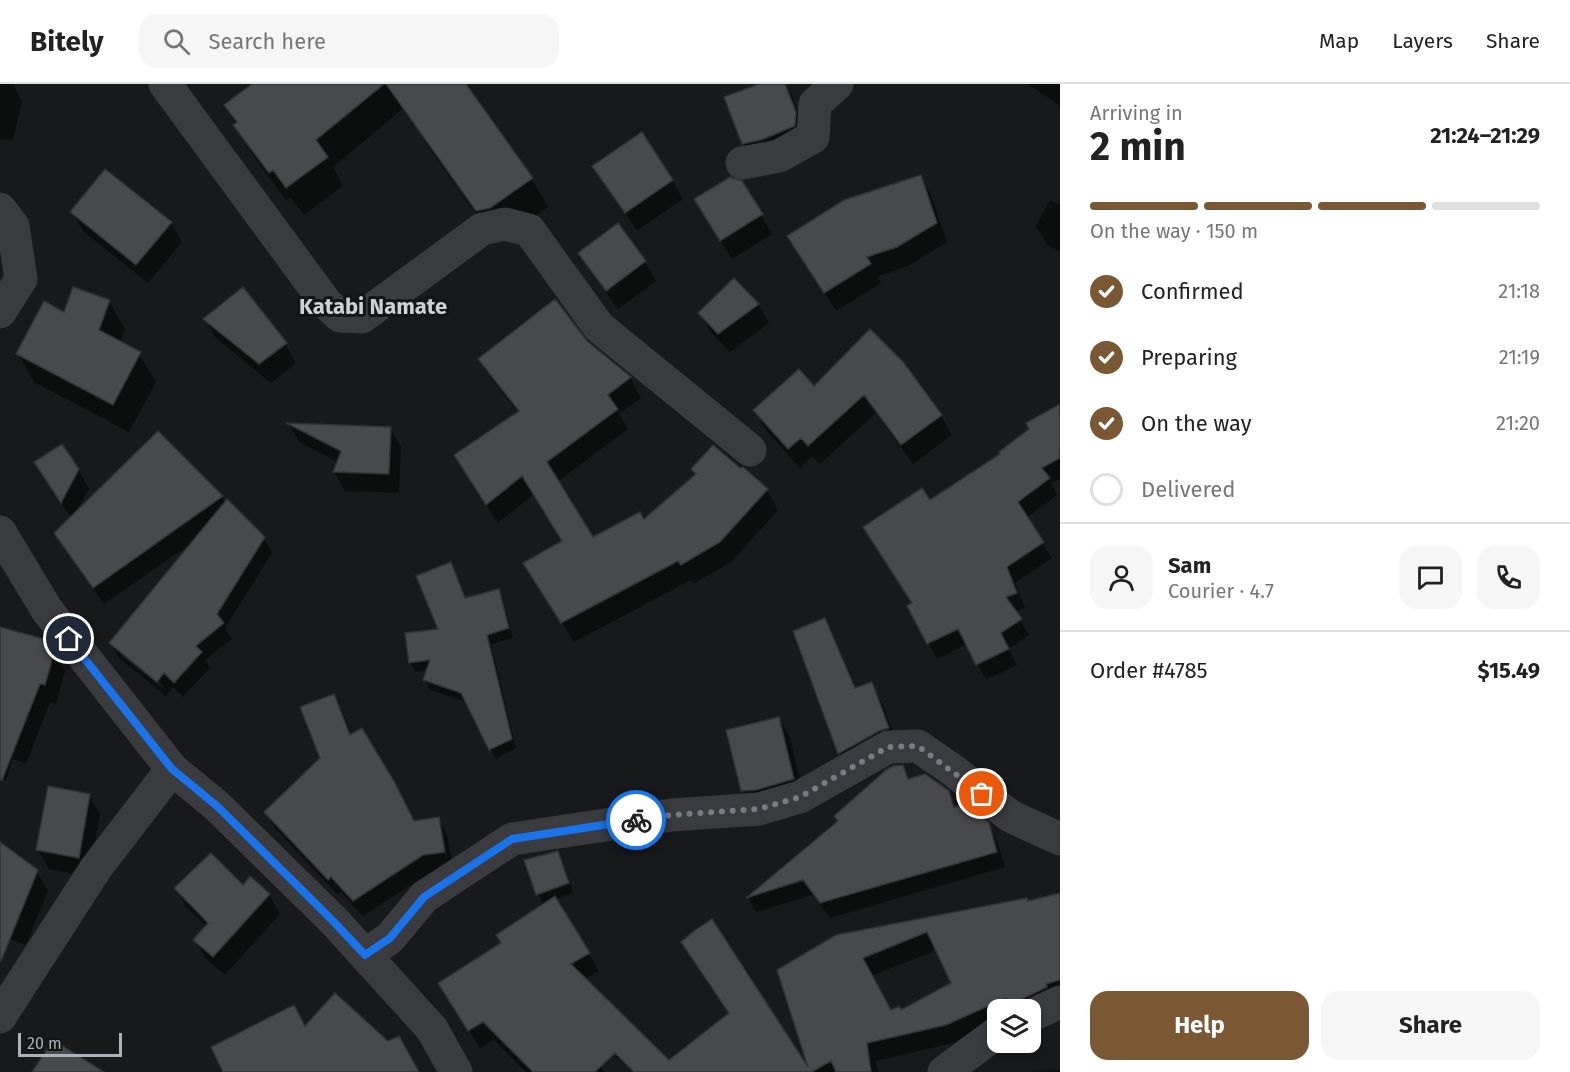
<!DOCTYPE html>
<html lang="en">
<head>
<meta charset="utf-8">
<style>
	:root { --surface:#fff; --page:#f6f6f6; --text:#222; --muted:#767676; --line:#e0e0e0; --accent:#795833 }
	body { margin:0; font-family:"Fira Sans",sans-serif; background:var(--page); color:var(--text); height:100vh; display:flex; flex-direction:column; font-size:22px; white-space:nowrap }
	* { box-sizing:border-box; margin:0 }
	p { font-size:20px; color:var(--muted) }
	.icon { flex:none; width:33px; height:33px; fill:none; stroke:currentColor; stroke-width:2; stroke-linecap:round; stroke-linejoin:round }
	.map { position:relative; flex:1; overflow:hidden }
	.details { display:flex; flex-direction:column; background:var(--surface); width:510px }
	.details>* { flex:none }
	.tools { position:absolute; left:987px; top:915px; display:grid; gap:12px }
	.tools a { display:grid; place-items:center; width:54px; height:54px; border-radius:12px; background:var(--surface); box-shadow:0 3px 9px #0003; font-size:30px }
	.scale { position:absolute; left:18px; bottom:15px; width:104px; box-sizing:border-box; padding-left:6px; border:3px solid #acb2b9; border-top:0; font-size:16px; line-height:21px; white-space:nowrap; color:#acb2b9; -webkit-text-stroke:4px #131415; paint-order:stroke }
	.pin { position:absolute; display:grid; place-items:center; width:51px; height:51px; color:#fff; margin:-26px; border:3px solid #fff; border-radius:50%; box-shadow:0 2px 6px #0007 }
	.courier { position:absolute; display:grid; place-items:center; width:60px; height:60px; margin:-30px; border:4px solid #1a73e8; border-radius:50%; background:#fff; color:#222; box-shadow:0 2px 8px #0007 }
	.summary em { font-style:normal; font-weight:700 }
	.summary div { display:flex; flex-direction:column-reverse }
	.summary { display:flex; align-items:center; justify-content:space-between; height:102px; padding:0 30px }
	h1 { font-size:39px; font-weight:700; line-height:45px }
	.bar { display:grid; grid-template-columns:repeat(4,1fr); gap:9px 6px; align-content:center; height:72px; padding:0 30px }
	.bar i { height:8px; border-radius:4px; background:var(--line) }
	.bar .active { background:var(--accent) }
	.bar p { grid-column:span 4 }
	.line { display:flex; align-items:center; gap:15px; padding:0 30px; border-top:2px solid var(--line) }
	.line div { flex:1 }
	.round { display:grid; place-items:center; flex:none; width:63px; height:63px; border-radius:18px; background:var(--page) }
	ol { padding:0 30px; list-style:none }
	li { display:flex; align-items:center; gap:18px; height:66px }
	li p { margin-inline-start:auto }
	li .icon { padding:6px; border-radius:50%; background:var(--accent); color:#fff; stroke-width:4 }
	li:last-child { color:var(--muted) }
	li i { width:33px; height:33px; border:3px solid var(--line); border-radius:50% }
	.cta { display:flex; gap:12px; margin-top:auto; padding:12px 30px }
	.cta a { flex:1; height:69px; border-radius:18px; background:var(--accent); color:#fff; font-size:24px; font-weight:700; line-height:69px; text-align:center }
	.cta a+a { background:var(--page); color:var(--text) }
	header { display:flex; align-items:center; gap:36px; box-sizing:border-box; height:84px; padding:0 30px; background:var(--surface); border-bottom:2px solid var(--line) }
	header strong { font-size:28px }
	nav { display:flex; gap:33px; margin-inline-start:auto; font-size:21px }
	.search { width:420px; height:54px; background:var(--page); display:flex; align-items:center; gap:15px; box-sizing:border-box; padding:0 21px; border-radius:18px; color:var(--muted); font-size:22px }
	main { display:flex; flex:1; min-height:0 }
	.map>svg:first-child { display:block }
	.shadow { fill:#0007; fill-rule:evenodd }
	.building { fill:#48494d; stroke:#333336; stroke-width:1.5; fill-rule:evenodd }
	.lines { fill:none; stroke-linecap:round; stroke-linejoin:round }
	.minor { stroke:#3a3b3f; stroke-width:33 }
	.done { stroke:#787c81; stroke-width:6; stroke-dasharray:0 10.8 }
	.route { stroke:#1a73e8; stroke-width:8 }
	.labels { text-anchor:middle; stroke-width:6; stroke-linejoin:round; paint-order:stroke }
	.quarter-label { font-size:22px; font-weight:bold; fill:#cdd0d5; stroke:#131415 }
</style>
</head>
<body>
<header>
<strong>Bitely</strong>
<div class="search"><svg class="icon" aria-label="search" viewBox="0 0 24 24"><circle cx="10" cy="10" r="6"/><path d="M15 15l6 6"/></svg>Search here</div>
<nav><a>Map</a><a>Layers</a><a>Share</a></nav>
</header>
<main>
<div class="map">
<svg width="1060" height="988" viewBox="0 0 1060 988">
	<rect width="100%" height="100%" fill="#18191a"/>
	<path class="shadow" d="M0 0H13L22 17 13 56 0 55Z
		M255 0H393L406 22 333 83 343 102 304 131 290 113 286 116 251 69 226 22Z
		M763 0H785L792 12 806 49 754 79 743 59Z
		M1027 0H1060V22Z
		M413 36 532 95 548 123 506 152 494 155 429 64Z
		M594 82 672 96 683 115 637 147Z
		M920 92 931 111 947 158 908 182 877 193 881 199 836 227 800 171Z
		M1050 116 1060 121V168L1047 161 1036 142Z
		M72 128 171 139 182 158 148 199 83 147Z
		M761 131 772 150 732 175 707 135Z
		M580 169 645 178 656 197 618 225 591 188Z
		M109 217 125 245 120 259 139 270 156 298 129 348 34 298 18 270 65 231Z
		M758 220 769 239 730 268 711 249 700 230Z
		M205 235 285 260 296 279 271 299 216 254Z
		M586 258 630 294 641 314 619 330 628 345 557 398 592 455 644 437 696 392 693 385H743L767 406 778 426 731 478 693 500 691 496 574 558 536 498 564 458 534 410 498 439 467 391 519 330 491 294 480 275Z
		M903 280 941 332 952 351 913 380 876 329 820 380 812 372 800 384 766 346 755 327 814 304Z
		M1060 322V395L1051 399 1057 411 1026 434 1052 474 1015 499 1025 524 1015 528 1029 551 1009 565 1017 581 986 596 967 560 937 575 909 522 913 520 930 418 1002 371 1031 345 1028 339Z
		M289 340 390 344 401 363 399 409 345 407 334 388 338 378 299 358Z
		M158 349 222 413 226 419 264 454 272 469 225 544 232 555 205 576 210 584 183 613 173 603 166 612 119 574 111 559 192 459 104 520 66 467 56 450 71 434 47 397 78 385 89 405 76 428ZM121 567 164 602 162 604 121 571Z
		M450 480 466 515 498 507 503 516 513 554 491 560 516 664 496 675 467 618 430 606 425 596 428 586 415 588 410 578 440 546Z
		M824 536 835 555 857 605 871 600 882 619 899 663 851 688 840 669Z
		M0 545 54 568 65 587 56 620 50 618 26 680 13 675 6 696 0 694Z
		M333 612 342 627 352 652 415 739 438 735 447 750 453 783 432 787 363 832 341 808 338 811 275 744 265 728 322 674Z
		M779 634 790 653 804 714 754 726 743 707Z
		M902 683 909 696 948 708 957 724 988 740 997 756 1005 783 830 834 813 811 756 828 748 814 839 738Z
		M89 711 100 730 89 793 49 785 38 766Z
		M0 760 36 787 48 807 26 861 5 853 0 862Z
		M558 769 563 778 573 809 556 815 599 887 585 895 676 988H634L584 946 604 988H526L494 956 480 964 451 918 503 860 544 821 538 810Z
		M243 803 269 811 280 830 225 891 206 875 195 856 207 843 187 824 176 805Z
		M1060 810V916L1030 926H998V940L957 958 876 977 878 988H712L730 930 683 858 801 975 806 973 779 887ZM937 866 953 900 901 928H891L871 892Z
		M1060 986V988L1025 987Z"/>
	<path class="building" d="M252 0H384L316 56 328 73 286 104 273 86 269 89 233 41 237 38 224 21Z
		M386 0H466L533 94 490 124 476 127Z
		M759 0H785L796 28 795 42 761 56 742 60 724 13Z
		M642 48 673 96 625 129 592 82Z
		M105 85 172 138 136 181 70 128Z
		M921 91 937 139 897 163 867 173 871 180 824 209 787 152 844 116Z
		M730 93 742 97 763 130 720 157 694 115Z
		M618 139 646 177 606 207 578 169Z
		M734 194 759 220 718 250 698 229Z
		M73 203 110 216 99 246 141 268 113 321 16 270 44 217 64 228Z
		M243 203 287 259 259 280 203 235Z
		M555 215 587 257 631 293 608 311 618 325 547 378 593 453 640 428 644 435 696 390 691 385 713 361 740 384 743 383 768 405 720 458 681 481 678 477 561 539 523 479 562 457 522 392 486 421 454 371 519 327 478 275Z
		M870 245 904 279 942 331 901 361 864 311 808 362 801 354 788 365 753 326 799 285 814 302Z
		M1060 320V374L1042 384 1050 394 1018 418 1044 458 1007 483 1017 509 1006 513 1022 535 1001 549 1009 565 976 581 958 545 927 560 907 522 912 519 863 443 922 404 930 416 1000 370 999 368 1029 345 1026 339Z
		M286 339 391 343 389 390 333 388 341 367Z
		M158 347 223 412 93 504 54 449Z
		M62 360 79 385 61 419 34 378Z
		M227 415 265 453 217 530 224 539 196 562 202 568 174 599 164 589 157 598 109 559Z
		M451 478 465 514 499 505 509 544 487 551 512 655 489 666 461 609 423 596 430 576 409 579 405 549 438 545 416 492Z
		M825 534 855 604 872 598 889 644 879 647 838 670 793 547Z
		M0 543 47 556 55 567 45 601 40 600 2 696H0Z
		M334 610 350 651 362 644 395 699 414 737 439 733 445 768 423 771 353 817 331 793 328 796 264 728 320 674 300 623Z
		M779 633 794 695 756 706 741 707 726 646Z
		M903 681 908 695 925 690 949 707 954 723 965 720 989 739 997 768 820 819 803 796 746 814 838 737 834 732 886 686 893 682Z
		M48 702 90 710 79 774 36 766Z
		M0 758 38 786 1 877 0 876Z
		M558 767 569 799 536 811 524 776Z
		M211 769 243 801 250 792 270 810 213 873 193 856 208 839 174 804Z
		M1060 809V896L1046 900 1047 903 1022 915 1013 925 1008 926 1006 914 946 941 867 959 871 988H836L831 977 812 988H634L615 969 595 988H533L483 938 468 947 438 899 501 859 496 851 555 812 590 869 571 880 669 976 729 929 681 858 694 847 712 835 808 983 777 886 836 851 1027 814 1028 817ZM927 848 951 899 901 926 899 922 891 926 863 874Z
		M335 909 388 957 399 952 419 988H223L211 963 294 921 305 942Z
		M53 956 104 988H32Z"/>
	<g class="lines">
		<path class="minor" d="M165 0 326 219 340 232 362 233 482 145 505 140 529 146 599 243 750 366
			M742 79 779 72 813 53 815 20 837 0
			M0 125 13 142 21 195 0 228
			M0 448 47 526 172 685 217 722 335 838 432 945 456 988
			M365 871 390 854 424 813 512 755 672 731 759 725 800 713 888 663 918 662 954 687 1010 732 1060 755
			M1030 932 1060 918
			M0 933 96 784 172 685
			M944 988 998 948"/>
	</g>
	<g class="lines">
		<path class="done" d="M636 736 672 731 759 725 800 713 888 663 918 662 982 710"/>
		<path class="route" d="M69 555 172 685 217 722 334 838 365 871 390 854 424 813 512 755 636 736"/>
	</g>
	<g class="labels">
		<g class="quarter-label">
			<text x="373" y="230">Katabi Namate</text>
		</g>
	</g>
</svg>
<div class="tools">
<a><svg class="icon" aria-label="layers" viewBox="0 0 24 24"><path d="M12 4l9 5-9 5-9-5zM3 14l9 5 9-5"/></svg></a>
</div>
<div class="scale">20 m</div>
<div class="pin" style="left:982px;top:710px;background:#ea580c"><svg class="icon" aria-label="bag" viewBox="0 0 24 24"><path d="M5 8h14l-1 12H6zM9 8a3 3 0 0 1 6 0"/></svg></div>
<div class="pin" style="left:69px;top:555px;background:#1f2937"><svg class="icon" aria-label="home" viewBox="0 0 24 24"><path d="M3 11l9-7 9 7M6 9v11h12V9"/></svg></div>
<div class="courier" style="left:636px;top:736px"><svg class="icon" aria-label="bike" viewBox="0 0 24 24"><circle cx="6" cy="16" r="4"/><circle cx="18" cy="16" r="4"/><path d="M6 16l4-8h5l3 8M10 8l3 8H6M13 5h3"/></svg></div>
</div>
<section class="details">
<div class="summary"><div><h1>2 min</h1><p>Arriving in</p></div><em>21:24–21:29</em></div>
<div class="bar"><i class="active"></i><i class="active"></i><i class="active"></i><i></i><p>On the way · 150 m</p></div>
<ol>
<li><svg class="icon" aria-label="check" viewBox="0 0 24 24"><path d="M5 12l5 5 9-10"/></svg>Confirmed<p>21:18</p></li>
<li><svg class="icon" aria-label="check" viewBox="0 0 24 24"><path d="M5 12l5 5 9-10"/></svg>Preparing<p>21:19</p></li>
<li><svg class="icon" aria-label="check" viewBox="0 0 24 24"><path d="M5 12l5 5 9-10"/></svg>On the way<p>21:20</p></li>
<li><i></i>Delivered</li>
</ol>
<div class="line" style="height:108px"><a class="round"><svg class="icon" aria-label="person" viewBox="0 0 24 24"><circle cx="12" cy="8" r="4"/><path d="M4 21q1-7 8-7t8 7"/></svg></a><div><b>Sam</b><p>Courier · 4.7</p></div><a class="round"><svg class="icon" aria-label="chat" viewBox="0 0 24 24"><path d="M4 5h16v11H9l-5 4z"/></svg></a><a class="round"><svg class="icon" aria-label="phone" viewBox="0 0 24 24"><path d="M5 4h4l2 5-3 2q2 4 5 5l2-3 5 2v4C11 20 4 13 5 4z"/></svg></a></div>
<div class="line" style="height:78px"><div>Order #4785</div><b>$15.49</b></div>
<div class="cta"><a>Help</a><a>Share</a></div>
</section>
</main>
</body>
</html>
